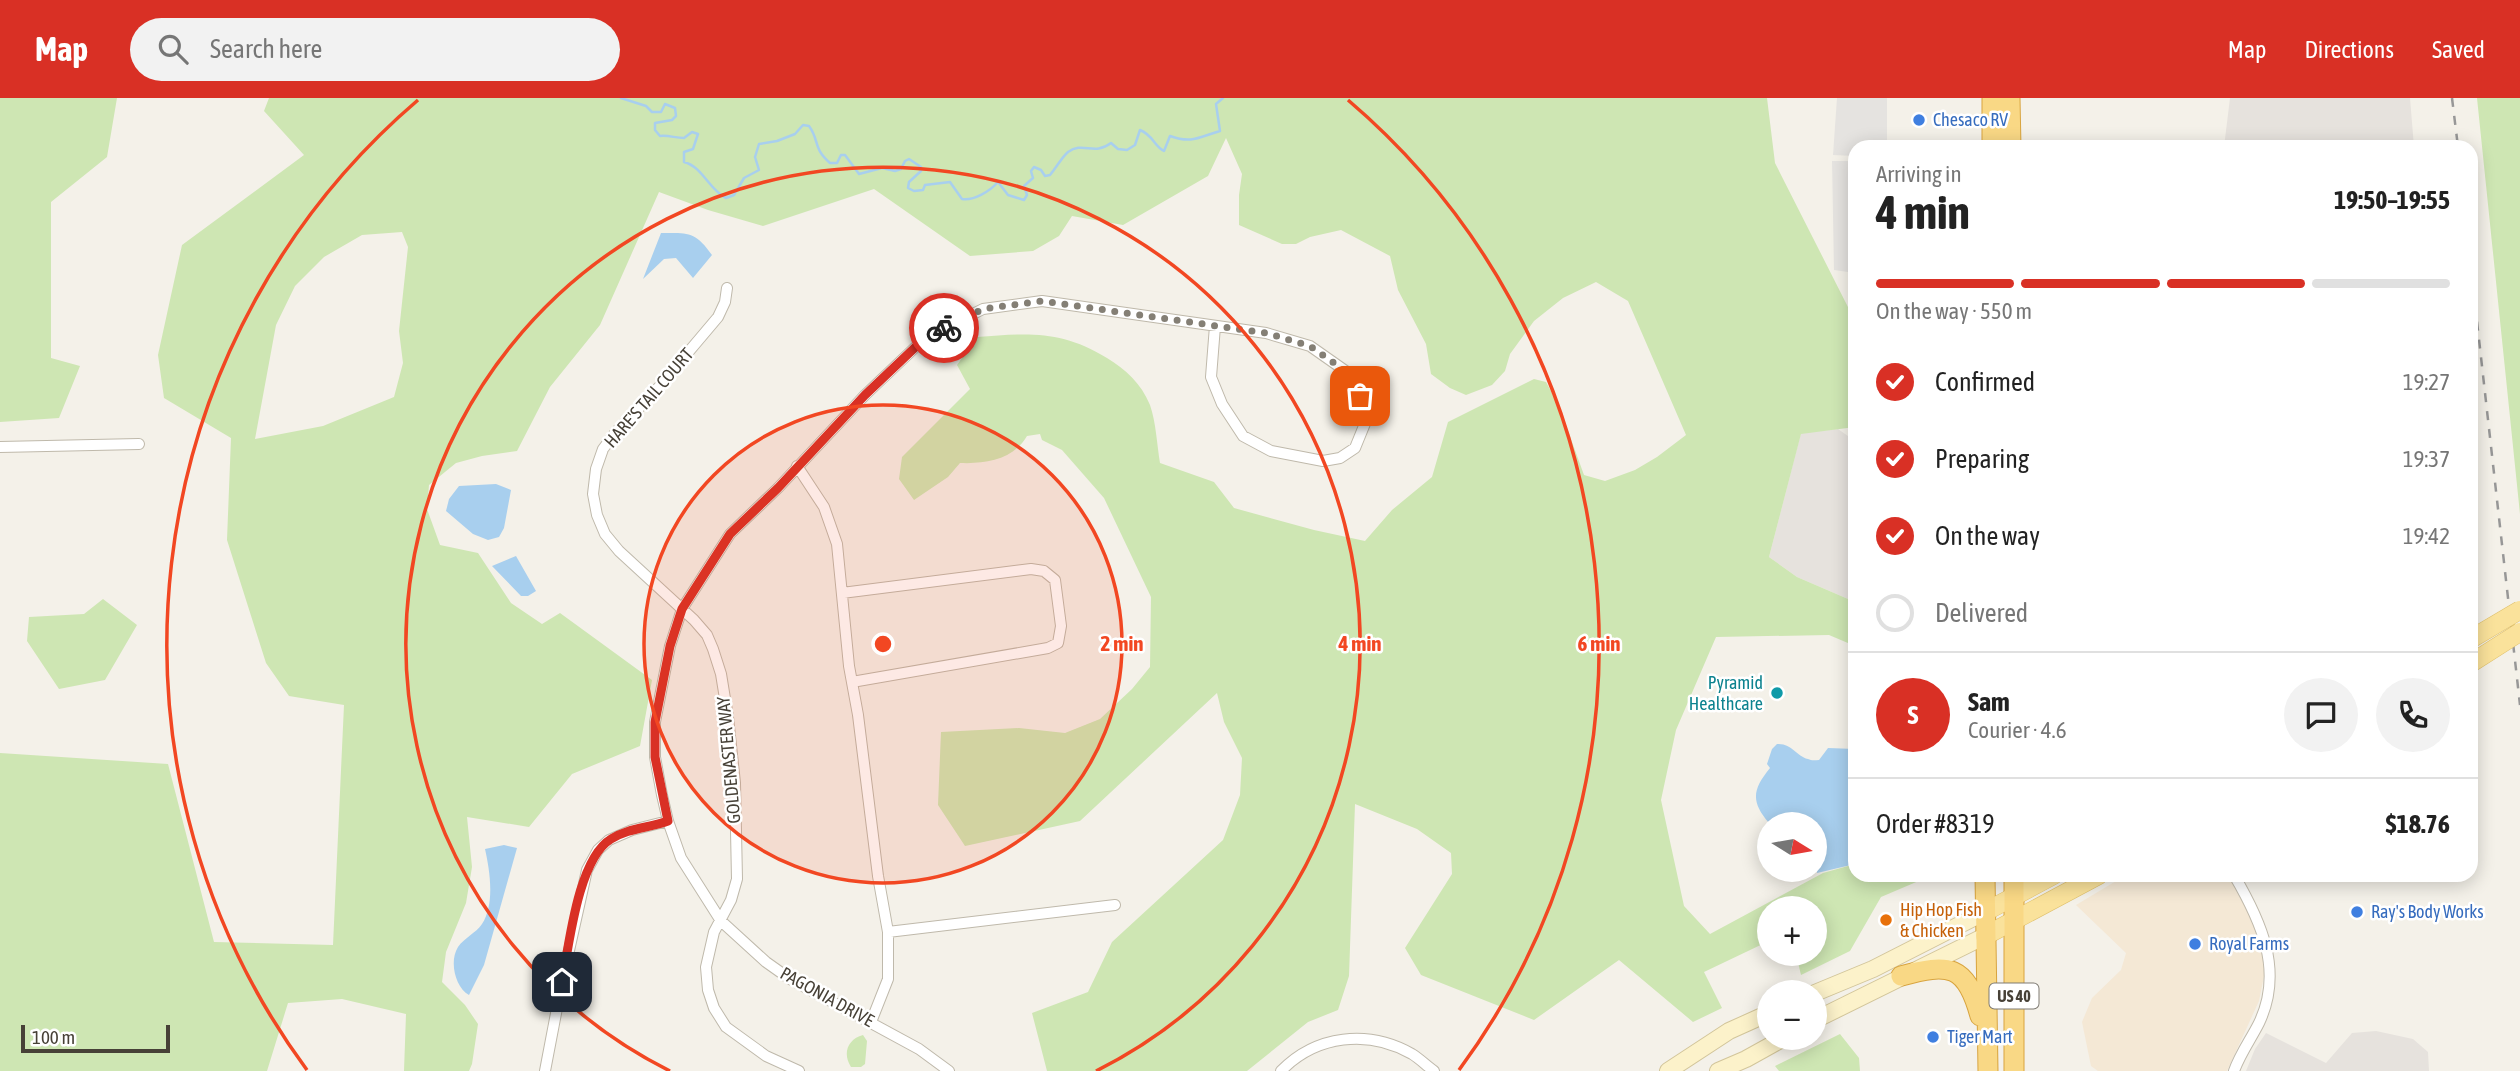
<!DOCTYPE html>
<html lang="en">
<head>
<meta charset="utf-8">
<style>
	:root { --surface:#fff; --page:#f2f2f2; --text:#222; --muted:#767676; --line:#e0e0e0; --accent:#d93025 }
	body { margin:0; font-family:"Asap Condensed",sans-serif; background:var(--page); color:var(--text); height:100vh; display:flex; flex-direction:column; font-size:26px; white-space:nowrap }
	* { box-sizing:border-box; margin:0 }
	p { font-size:23px; color:var(--muted) }
	.icon { flex:none; width:38px; height:38px; fill:none; stroke:currentColor; stroke-width:2; stroke-linecap:round; stroke-linejoin:round }
	.map { position:relative; flex:1; overflow:hidden }
	.details { position:absolute; left:1848px; top:42px; width:630px; height:742px; display:flex; flex-direction:column; background:var(--surface); border-radius:21px; box-shadow:0 4px 18px #0003 }
	.details>* { flex:none }
	.needle { width:46px; rotate:101deg }
	.tools { position:absolute; left:1757px; top:714px; display:grid; gap:14px }
	.tools a { display:grid; place-items:center; width:70px; height:70px; border-radius:50%; background:var(--surface); box-shadow:0 4px 18px #0003; font-size:35px }
	.scale { position:absolute; left:21px; bottom:18px; width:149px; box-sizing:border-box; padding-left:7px; border:4px solid #474137; border-top:0; font-size:19px; line-height:24px; white-space:nowrap; color:#474137; -webkit-text-stroke:5px #fff; paint-order:stroke }
	.pin { position:absolute; display:grid; place-items:center; width:60px; height:60px; color:#fff; margin:-30px; border-radius:14px; box-shadow:0 4px 10px #0006 }
	.courier { position:absolute; display:grid; place-items:center; width:70px; height:70px; margin:-35px; border:5px solid #d93025; border-radius:50%; background:#fff; color:#222; box-shadow:0 2px 9px #0007 }
	.headline em { font-style:normal; font-weight:700 }
	.headline div { display:flex; flex-direction:column-reverse }
	.headline { display:flex; align-items:center; justify-content:space-between; height:119px; padding:0 28px }
	h1 { font-size:46px; font-weight:700; line-height:52px }
	.bar { display:grid; grid-template-columns:repeat(4,1fr); gap:10px 7px; align-content:center; height:84px; padding:0 28px }
	.bar i { height:9px; border-radius:5px; background:var(--line) }
	.bar .selected { background:var(--accent) }
	.bar p { grid-column:span 4 }
	.line { display:flex; align-items:center; gap:18px; padding:0 28px; border-top:2px solid var(--line) }
	.line div { flex:1 }
	.round { display:grid; place-items:center; flex:none; width:74px; height:74px; border-radius:37px; background:var(--page) }
	ol { padding:0 28px; list-style:none }
	li { display:flex; align-items:center; gap:21px; height:77px }
	li p { margin-inline-start:auto }
	li .icon { padding:7px; border-radius:50%; background:var(--accent); color:#fff; stroke-width:4 }
	li:last-child { color:var(--muted) }
	li i { width:38px; height:38px; border:4px solid var(--line); border-radius:50% }
	header { display:flex; align-items:center; gap:42px; box-sizing:border-box; height:98px; padding:0 35px; background:var(--accent); color:#fff }
	header strong { font-size:33px }
	nav { display:flex; gap:38px; margin-inline-start:auto; font-size:24px }
	.search { width:490px; height:63px; background:var(--page); display:flex; align-items:center; gap:18px; box-sizing:border-box; padding:0 24px; border-radius:38px; color:var(--muted); font-size:26px }
	.map>svg:first-child { display:block }
	.commercial { fill:#f4e8d5 }
	.industrial { fill:#e6e2dd }
	.green { fill:#cee6b3; fill-rule:evenodd }
	.parking { fill:#e5e3e0 }
	.water { fill:#a8cfee }
	.lines { fill:none; stroke-linecap:round; stroke-linejoin:round }
	.stream { stroke:#a8cfee; stroke-width:2.5 }
	.minor-casing { stroke:#bfb9ab; stroke-width:12 }
	.secondary-casing { stroke:#d2c59a; stroke-width:18 }
	.primary-casing { stroke:#dfc06b; stroke-width:19 }
	.trunk-casing { stroke:#d8a43f; stroke-width:21 }
	.minor { stroke:#fff; stroke-width:10 }
	.secondary { stroke:#fcf2ca; stroke-width:16 }
	.primary { stroke:#fae29b; stroke-width:18 }
	.trunk { stroke:#f9d885; stroke-width:19 }
	.rail { stroke:#979797; stroke-width:2.5; stroke-dasharray:9 9; stroke-linecap:butt }
	.primary-bridge-casing { stroke:#dfc06b; stroke-width:19; stroke-linecap:butt }
	.primary-bridge { stroke:#fae29b; stroke-width:18 }
	.done { stroke:#847f75; stroke-width:7; stroke-dasharray:0 12.6 }
	.route { stroke:#d93025; stroke-width:9 }
	.ring { fill:none; stroke:#f24722; stroke-width:3.5 }
	.shop-dot { fill:#3f7fe0; stroke:#fff; stroke-width:2.5 }
	.culture-dot { fill:#0f9aa8; stroke:#fff; stroke-width:2.5 }
	.food-dot { fill:#e8710a; stroke:#fff; stroke-width:2.5 }
	.labels { text-anchor:middle; stroke-width:5; stroke-linejoin:round; paint-order:stroke }
	.shield { fill:#fff; stroke:#7e7a73; stroke-width:2 }
	.shield-label { font-size:16px; font-weight:bold; fill:#474137 }
	.shop-label { font-size:18px; fill:#366cbe; stroke:#fff; text-anchor:start }
	.street-label { font-size:18px; fill:#474137; stroke:#fff }
	.culture-label { font-size:18px; fill:#0d838f; stroke:#fff; text-anchor:end }
	.food-label { font-size:18px; fill:#c56008; stroke:#fff; text-anchor:start }
	.centre { fill:#f24722; stroke:#fff; stroke-width:3.5 }
	.ring-label { font-size:21px; text-anchor:middle; font-weight:bold; fill:#f24722; stroke:#fff; stroke-width:5; stroke-linejoin:round; paint-order:stroke }
</style>
</head>
<body>
<header>
<strong>Map</strong>
<div class="search"><svg class="icon" aria-label="search" viewBox="0 0 24 24"><circle cx="10" cy="10" r="6"/><path d="M15 15l6 6"/></svg>Search here</div>
<nav><a>Map</a><a>Directions</a><a>Saved</a></nav>
</header>
<div class="map">
<svg width="2520" height="973" viewBox="0 0 2520 973">
	<rect width="100%" height="100%" fill="#f4f1e9"/>
	<path class="commercial" d="M2126 777H2228L2257 831 2266 868 2259 903 2227 973H2098L2091 968 2082 924 2092 900 2121 872 2126 855 2076 807Z"/>
	<path class="industrial" d="M2230 0H2410L2414 49H2224Z
		M1838 331 1855 343V504L1797 479 1769 459 1801 335Z
		M2376 933 2413 941 2428 954 2429 973H2246L2255 951 2266 935 2326 965 2352 935Z"/>
	<path class="green" d="M0 0H117L107 59 51 104V260L80 268 59 320 0 324Z
		M269 0H1767L1775 65 1850 213H1855V329L1801 336 1769 459 1797 479 1855 504V548L1829 537 1716 539 1676 632 1661 702 1684 808 1710 836 1823 775 1855 766V777H1929L1928 779 1881 799 1850 853 1801 877 1796 856H1815V810H1769V843L1704 874 1722 910 1693 924 1619 862 1534 922 1421 877 1405 850 1452 776 1451 755 1417 731 1355 706 1349 878 1338 912 1308 924 1247 973H1047L1032 915 1088 894 1112 844 1223 742 1240 697 1242 660 1224 624 1217 595 1080 723 965 748 938 707 941 634 1019 630 1065 635 1100 621 1132 591 1150 569 1151 499 1104 400 1062 352 1042 342 1040 336 1027 338C1013 362 986 366 960 365L948 379 914 402 899 381 902 359 970 291 957 267 977 239C1028 235 1062 232 1107 260 1126 272 1141 285 1150 307 1156 324 1157 347 1160 365L1214 384 1234 410 1314 432 1365 443 1392 412 1432 379 1448 324 1534 281 1546 284 1559 308 1584 377 1605 383 1635 372 1657 359 1686 337 1628 203 1596 184 1563 200 1534 223 1510 256 1505 273 1492 287 1466 297 1450 290 1431 276 1426 246 1398 192 1390 158 1341 132 1310 139 1296 146H1282L1239 127V97L1242 76 1226 40 1208 78 1123 127 1072 118 1059 138 1033 153 970 158 874 91 763 128 708 112 659 94 600 227 550 289 517 353 482 358 456 365 429 387 427 411 440 447 478 455 511 505 542 526 560 515 652 582 640 648 572 676 529 729 467 719 472 769 466 805 446 854 442 884 465 907 478 926 472 966 469 973H404L406 916 342 901 288 905 267 973H0V655L168 666 214 844 333 847 344 607 289 598 266 565 227 442 231 340 164 300 158 257 182 147 304 57 264 13ZM402 134 408 149 399 233 403 265 394 299 323 328 255 341 276 227 295 188 324 159 362 137Z
		M2477 0H2520V416Z
		M103 501 137 527 105 582 59 591 27 543 29 519 84 516Z
		M1840 936 1859 960 1860 973H1779L1775 968Z
		M863 937 867 943 865 966 861 969H851C842 955 848 941 863 937Z"/>
	<path class="parking" d="M1837 0H1887V49H1855V58L1833 57Z
		M1832 63H1855V175L1834 172Z"/>
	<path class="water" d="M661 135C688 135 695 133 712 157L693 180 676 160 664 161 643 181Z
		M496 386 511 392 504 430 499 439 488 442 473 436 446 413 449 401 459 388Z
		M516 458 536 493 528 498H521L492 468Z
		M1777 646C1792 645 1796 658 1808 661 1812 663 1815 662 1819 662L1828 650 1855 651V766L1817 775 1815 726H1796L1790 720 1769 725C1750 703 1753 691 1770 670L1767 666 1772 651Z
		M504 747 517 750 484 867 469 897C455 889 449 863 458 849 464 840 476 835 482 826 495 806 490 773 485 751Z"/>
	<g class="lines">
		<path class="stream" d="M621 0 646 8 652 14H661L665 6 675 10 676 18 672 22 655 25V32L660 38C669 37 675 40 684 40L692 34 698 36 693 51 684 54V64C703 69 709 92 726 100L734 97 744 80 759 72 755 59 759 46 777 43 795 36 803 27 809 28C820 43 812 49 830 65H837L841 57H845L859 76 882 70 895 73 901 71 905 63 909 61 921 69V73L909 84 908 90 914 93 923 92 925 87 950 84 962 101C974 103 990 93 998 84L1008 97 1024 102 1027 97 1024 88 1033 80 1031 73 1034 69 1041 72 1045 78 1050 77C1056 70 1062 59 1068 54 1083 43 1094 58 1111 45L1118 51 1127 52 1135 47 1140 32C1153 37 1154 48 1164 53L1170 38C1192 46 1199 39 1220 33L1216 6 1223 0"/>
		<defs>
			<path id="minor" d="M727 190 725 204 718 219 658 290 615 335 603 351 596 371 593 396 597 417 605 436 619 453 694 522 707 537 713 551 721 576 728 619 735 685 737 781 731 802 714 834 706 869 708 892 714 910 726 929 766 958 799 973
				M0 349 139 346
				M797 368 824 409 837 446 849 568 858 617 878 778 888 834V881L871 924
				M842 495 1031 471 1044 473 1055 482 1061 528 1058 545 1048 550 852 584
				M888 834 1115 807
				M545 973 562 884 587 772 598 752 609 742 632 732 668 723
				M949 973 919 951 790 881 766 864 721 823 681 760 668 723 662 697 655 659V624L670 548 682 511 730 436 778 390 865 297 925 240 983 211 1042 203 1266 235 1310 248 1347 274 1360 298 1366 323 1355 350 1340 360 1323 363 1271 353 1243 338 1222 306 1211 279 1215 228
				M1281 973C1316 937 1368 931 1412 956 1420 961 1427 968 1434 973
				M2234 973C2240 956 2251 941 2259 925 2284 873 2261 823 2234 777"/>
			<path id="secondary" d="M1815 895 1873 871 1985 814
				M1815 922 1985 838
				M1668 973 1729 933 1769 915
				M1718 973 1746 961 1784 940"/>
			<path id="primary" d="M1985 814 2054 777
				M1985 838 2099 777"/>
			<path id="trunk" d="M1992 0V49
				M2010 0 2011 49
				M1985 777 1988 973
				M2014 777V973
				M1901 878C1949 865 1966 866 1980 918"/>
		</defs>
		<use href="#minor" class="minor-casing"/>
		<use href="#secondary" class="secondary-casing"/>
		<use href="#primary" class="primary-casing"/>
		<use href="#trunk" class="trunk-casing"/>
		<use href="#minor" class="minor"/>
		<use href="#secondary" class="secondary"/>
		<use href="#primary" class="primary"/>
		<use href="#trunk" class="trunk"/>
		<path class="rail" d="M2452 0 2458 49
			M2471 170 2520 607"/>
		<defs>
			<path id="primary-bridge" d="M2471 541 2520 512
				M2473 564 2520 534"/>
		</defs>
		<use href="#primary-bridge" class="primary-bridge-casing"/>
		<use href="#primary-bridge" class="primary-bridge"/>
	</g>
	<g class="lines">
		<path class="done" d="M944 230 983 211 1042 203 1266 235 1310 248 1347 274 1360 298"/>
		<path class="route" d="M562 884C569 847 578 761 611 741 628 730 649 730 668 723L655 659V624L670 548 682 511 730 436 778 390 865 297 925 240 944 230"/>
	</g>
	<circle cx="883" cy="546" r="239" fill="#f24722" fill-opacity=".12"/>
	<g class="ring">
		<circle cx="883" cy="546" r="239"/>
		<path d="M670 973A477 477 0 1 1 1096 973"/>
		<path d="M307 972A716 716 0 0 1 418 2M1348 2A716 716 0 0 1 1459 972"/>
	</g>
	<g class="shop-dot">
		<circle cx="1919" cy="22" r="7"/>
		<circle cx="2357" cy="814" r="7"/>
		<circle cx="2195" cy="846" r="7"/>
		<circle cx="1933" cy="939" r="7"/>
	</g>
	<circle class="culture-dot" cx="1777" cy="595" r="7"/>
	<circle class="food-dot" cx="1886" cy="822" r="7"/>
	<g class="labels">
		<rect class="shield" x="1989.5" y="885.5" width="49" height="25" rx="5"/>
		<g class="shield-label">
			<text x="2014" y="904">US 40</text>
		</g>
		<g class="shop-label">
			<text x="1933" y="28">Chesaco RV</text>
			<text x="2371" y="820">Ray's Body Works</text>
			<text x="2209" y="852">Royal Farms</text>
			<text x="1947" y="945">Tiger Mart</text>
		</g>
		<g class="street-label">
			<text transform="translate(649 300) rotate(-49)" y="6">HARE'S TAIL COURT</text>
			<text transform="translate(729 662) rotate(-95)" y="6">GOLDENASTER WAY</text>
			<text transform="translate(827 899) rotate(29)" y="6">PAGONIA DRIVE</text>
		</g>
		<g class="culture-label">
			<text x="1763" y="591">Pyramid<tspan x="1763" dy="21">Healthcare</tspan></text>
		</g>
		<g class="food-label">
			<text x="1900" y="818">Hip Hop Fish<tspan x="1900" dy="21">&amp; Chicken</tspan></text>
		</g>
	</g>
	<circle cx="883" cy="546" r="10" class="centre"/>
	<g class="ring-label">
		<text x="1122" y="553">2 min</text>
		<text x="1360" y="553">4 min</text>
		<text x="1599" y="553">6 min</text>
	</g>
</svg>
<div class="tools">
<a><svg class="needle" viewBox="-14 -14 28 28"><path d="M0-13l5 13h-10z" fill="#e53935"/><path d="M0 13l5-13h-10z" fill="#767676"/></svg></a>
<a>+</a>
<a>−</a>
</div>
<div class="scale">100 m</div>
<div class="pin" style="left:1360px;top:298px;background:#ea580c"><svg class="icon" aria-label="bag" viewBox="0 0 24 24"><path d="M5 8h14l-1 12H6zM9 8a3 3 0 0 1 6 0"/></svg></div>
<div class="pin" style="left:562px;top:884px;background:#1f2937"><svg class="icon" aria-label="home" viewBox="0 0 24 24"><path d="M3 11l9-7 9 7M6 9v11h12V9"/></svg></div>
<div class="courier" style="left:944px;top:230px"><svg class="icon" aria-label="bike" viewBox="0 0 24 24"><circle cx="6" cy="16" r="4"/><circle cx="18" cy="16" r="4"/><path d="M6 16l4-8h5l3 8M10 8l3 8H6M13 5h3"/></svg></div>
<section class="details">
<div class="headline"><div><h1>4 min</h1><p>Arriving in</p></div><em>19:50–19:55</em></div>
<div class="bar"><i class="selected"></i><i class="selected"></i><i class="selected"></i><i></i><p>On the way · 550 m</p></div>
<ol>
<li><svg class="icon" aria-label="check" viewBox="0 0 24 24"><path d="M5 12l5 5 9-10"/></svg>Confirmed<p>19:27</p></li>
<li><svg class="icon" aria-label="check" viewBox="0 0 24 24"><path d="M5 12l5 5 9-10"/></svg>Preparing<p>19:37</p></li>
<li><svg class="icon" aria-label="check" viewBox="0 0 24 24"><path d="M5 12l5 5 9-10"/></svg>On the way<p>19:42</p></li>
<li><i></i>Delivered</li>
</ol>
<div class="line" style="height:126px"><b class="round" style="background:var(--accent);color:#fff">S</b><div><b>Sam</b><p>Courier · 4.6</p></div><a class="round"><svg class="icon" aria-label="chat" viewBox="0 0 24 24"><path d="M4 5h16v11H9l-5 4z"/></svg></a><a class="round"><svg class="icon" aria-label="phone" viewBox="0 0 24 24"><path d="M5 4h4l2 5-3 2q2 4 5 5l2-3 5 2v4C11 20 4 13 5 4z"/></svg></a></div>
<div class="line" style="height:91px"><div>Order #8319</div><b>$18.76</b></div>
</section>
</div>
</body>
</html>
